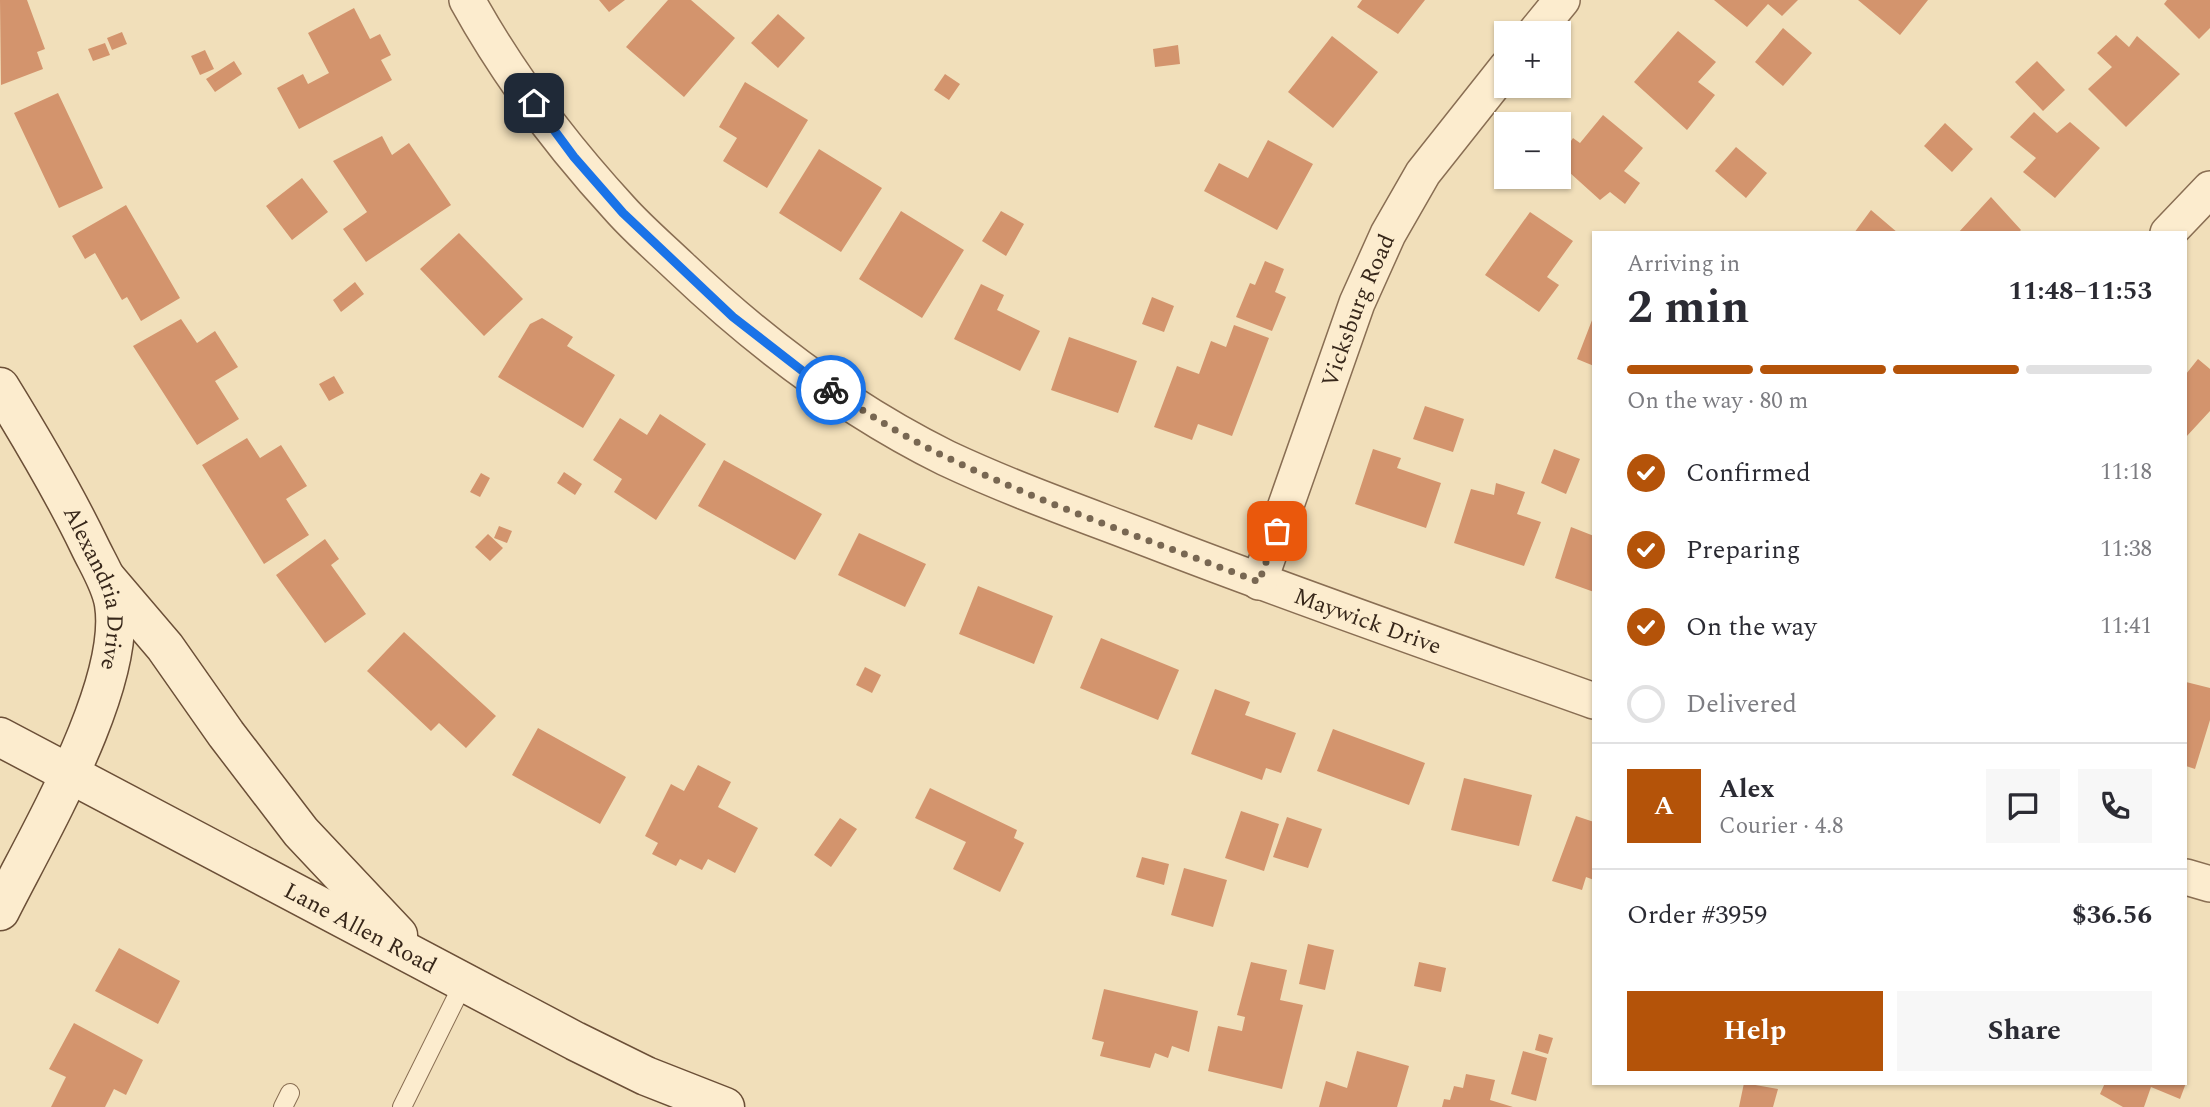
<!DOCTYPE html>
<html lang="en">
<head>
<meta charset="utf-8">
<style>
	:root { --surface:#fff; --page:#f7f7f7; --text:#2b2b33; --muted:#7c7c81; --line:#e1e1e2; --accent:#b45309 }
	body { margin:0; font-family:Spectral,serif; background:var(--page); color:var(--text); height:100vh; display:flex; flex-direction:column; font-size:26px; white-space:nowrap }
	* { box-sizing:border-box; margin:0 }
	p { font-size:23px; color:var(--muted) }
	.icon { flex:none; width:38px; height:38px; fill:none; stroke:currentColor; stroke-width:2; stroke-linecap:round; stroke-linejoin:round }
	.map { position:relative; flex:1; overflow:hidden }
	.sheet { position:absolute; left:1592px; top:231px; width:595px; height:854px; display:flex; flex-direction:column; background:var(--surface); border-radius:0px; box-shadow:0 2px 5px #0004 }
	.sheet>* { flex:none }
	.controls { position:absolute; left:1494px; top:21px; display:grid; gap:14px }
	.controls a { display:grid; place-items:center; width:77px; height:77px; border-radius:0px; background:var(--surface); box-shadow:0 2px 5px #0004; font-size:35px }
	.pin { position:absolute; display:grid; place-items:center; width:60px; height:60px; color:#fff; margin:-30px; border-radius:14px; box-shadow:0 4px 10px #0006 }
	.courier { position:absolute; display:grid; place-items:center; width:70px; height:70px; margin:-35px; border:5px solid #1a73e8; border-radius:50%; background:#fff; color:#222; box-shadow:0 2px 9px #0007 }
	.headline em { font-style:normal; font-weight:700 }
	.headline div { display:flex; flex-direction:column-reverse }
	.headline { display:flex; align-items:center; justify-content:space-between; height:119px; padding:0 35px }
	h1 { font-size:46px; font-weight:700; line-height:52px }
	.bar { display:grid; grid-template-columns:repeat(4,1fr); gap:10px 7px; align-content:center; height:84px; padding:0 35px }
	.bar i { height:9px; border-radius:5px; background:var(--line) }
	.bar .current { background:var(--accent) }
	.bar p { grid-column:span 4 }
	.line { display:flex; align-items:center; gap:18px; padding:0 35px; border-top:2px solid var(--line) }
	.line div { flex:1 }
	.round { display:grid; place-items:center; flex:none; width:74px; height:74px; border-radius:0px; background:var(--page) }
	ol { padding:0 35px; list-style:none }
	li { display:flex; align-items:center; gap:21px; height:77px }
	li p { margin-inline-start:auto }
	li .icon { padding:7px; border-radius:50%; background:var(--accent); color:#fff; stroke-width:4 }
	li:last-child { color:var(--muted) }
	li i { width:38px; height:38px; border:4px solid var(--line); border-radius:50% }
	.primary-button { display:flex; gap:14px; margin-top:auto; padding:14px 35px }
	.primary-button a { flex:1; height:80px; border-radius:0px; background:var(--accent); color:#fff; font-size:28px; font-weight:700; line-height:80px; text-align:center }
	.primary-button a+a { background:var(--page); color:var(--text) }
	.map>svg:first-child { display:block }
	.building { fill:#d3946d }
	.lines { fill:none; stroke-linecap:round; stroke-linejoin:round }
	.lane-casing { stroke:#896e53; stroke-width:20 }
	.street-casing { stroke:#896e53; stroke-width:38 }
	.secondary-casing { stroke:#6b4f37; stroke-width:41 }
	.lane { stroke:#fcecce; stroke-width:18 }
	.street { stroke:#fcecce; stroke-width:35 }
	.secondary { stroke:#fcecce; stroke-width:38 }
	.done { stroke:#786752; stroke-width:7; stroke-dasharray:0 12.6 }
	.route { stroke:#1a73e8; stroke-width:9 }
	.labels { text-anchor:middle; stroke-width:5; stroke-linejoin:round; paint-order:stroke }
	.street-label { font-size:23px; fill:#37271a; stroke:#f8e9ca }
</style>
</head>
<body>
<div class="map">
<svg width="2210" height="1107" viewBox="0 0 2210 1107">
	<rect width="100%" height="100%" fill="#f1dfba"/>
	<path class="building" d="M0 0H27L45 49 37 52 43 69 1 85Z
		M599 0H625L609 12Z
		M668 0H691L735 38 684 97 626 47Z
		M1362 0H1425L1398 34 1357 7Z
		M1714 0H1798L1782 16 1768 4 1747 27Z
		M1858 0H1928L1900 35Z
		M2167 0H2210V28L2199 39 2164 4Z
		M354 8 370 39 380 34 391 55 381 60 392 80 299 129 277 88 303 74 308 84 329 73 308 33Z
		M778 14 805 38 778 68 751 43Z
		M1783 28 1812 53 1783 86 1755 62Z
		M1678 31 1716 62 1698 82 1715 95 1687 130 1634 82Z
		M122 32 127 44 112 50 107 38Z
		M2116 35 2129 47 2137 36 2180 74 2126 127 2088 89 2112 67 2097 53Z
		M1332 36 1378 72 1333 128 1288 92Z
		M105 43 110 55 93 61 88 49Z
		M1178 45 1180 64 1155 67 1153 49Z
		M205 50 214 69 200 75 191 56Z
		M234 61 242 74 215 92 206 79Z
		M2037 61 2065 90 2043 111 2015 82Z
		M945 74 960 84 949 100 934 90Z
		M745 82 808 120 767 188 723 161 737 138 719 127Z
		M58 93 103 188 59 208 14 113Z
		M2034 112 2057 133 2070 122 2100 148 2055 198 2023 172 2036 158 2010 137Z
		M1603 115 1643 148 1624 171 1640 183 1625 204 1610 192 1600 200 1559 163V158L1573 138 1580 143Z
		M1945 123 1973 149 1952 172 1924 146Z
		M382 136 392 155 409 143 451 205 366 262 343 229 367 212 333 161Z
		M1268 140 1313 164 1277 230 1204 191 1219 163 1248 178Z
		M1736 147 1767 173 1746 198 1715 171Z
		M819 149 882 188 841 252 779 213Z
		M302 178 328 212 292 240 266 206Z
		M1991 197 2021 230 2018 233H1958Z
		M126 205 180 298 141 321 127 297 122 300 95 253 85 259 72 236Z
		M1871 210 1898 233H1854Z
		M901 211 964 250 922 318 859 279Z
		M1001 211 1024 224 1006 256 982 241Z
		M1530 212 1573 241 1547 277 1559 285 1539 312 1485 275Z
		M459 233 523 299 484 336 420 269Z
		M1265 261 1284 269 1275 292 1286 297 1272 331 1236 317 1250 283 1255 285Z
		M355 282 364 294 341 312 333 300Z
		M981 284 1004 295 997 310 1040 331 1020 371 954 339Z
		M1152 297 1174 306 1164 332 1142 324Z
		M1594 315V366L1577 359Z
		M542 318 573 337 567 346 615 375 583 428 498 377 530 324Z
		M181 319 197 343 215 331 238 367 215 381 239 419 197 445 133 346Z
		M1234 325 1269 338 1232 436 1198 424 1192 440 1154 427 1177 366 1199 374 1211 341 1226 347Z
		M1069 337 1137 361 1118 413 1051 390Z
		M2198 359 2210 369V411L2186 437V374Z
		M334 376 344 393 329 401 319 384Z
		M1425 406 1464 419 1453 452 1413 439Z
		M660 414 706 444 656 520 614 492 622 479 593 460 620 418 647 435Z
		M247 438 260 458 281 445 307 486 286 499 309 535 264 564 202 465Z
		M1373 449 1401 458 1397 468 1441 483 1426 528 1355 504Z
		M1554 449 1580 459 1566 494 1541 483Z
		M724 460 822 514 795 560 698 506Z
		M564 472 582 484 575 495 557 483Z
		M481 473 490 478 480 497 470 492Z
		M1496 483 1525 492 1517 514 1541 522 1524 566 1454 543 1471 489 1494 495Z
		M499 526 512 531 507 543 494 538Z
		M1571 527 1594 536V592L1555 578Z
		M859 533 926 564 905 607 838 575Z
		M488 534 503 548 490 561 475 547Z
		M325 539 339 559 331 565 366 614 325 643 276 575Z
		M978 586 1053 616 1034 664 959 634Z
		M404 632 496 716 466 748 439 723 431 731 367 671Z
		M1101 638 1179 670 1158 720 1080 688Z
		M865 667 881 675 872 693 856 685Z
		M2186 682 2210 688V720L2195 769 2186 766Z
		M1215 689 1250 702 1245 715 1296 733 1281 773 1266 768 1262 780 1191 754Z
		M538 728 626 777 600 824 512 775Z
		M1333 729 1425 763 1409 805 1317 771Z
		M698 765 731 782 718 807 758 828 735 873 708 859 702 870 680 859 676 866 652 854 658 843 645 836 671 784 684 791Z
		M1464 778 1532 795 1519 846 1451 830Z
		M930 788 1017 830 1014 838 1024 843 1000 892 953 869 966 842 915 818Z
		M1241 811 1279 824 1264 871 1225 858Z
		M1576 816 1594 822V880L1586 877 1582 890 1552 881Z
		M1287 817 1322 829 1308 868 1273 857Z
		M840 818 857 829 831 867 814 855Z
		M1142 857 1169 864 1164 885 1136 877Z
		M1184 868 1227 880 1213 927 1171 915Z
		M1308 944 1334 950 1325 990 1299 984Z
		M119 948 180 981 158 1024 95 991Z
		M1251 962 1287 970 1280 1000 1303 1005 1282 1089 1208 1071 1218 1026 1242 1031 1245 1017 1237 1015Z
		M1419 962 1446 968 1441 992 1414 986Z
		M1104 989 1198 1011 1189 1052 1172 1046 1168 1058 1155 1053 1150 1068 1100 1056 1104 1042 1092 1039Z
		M74 1023 143 1060 126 1095 114 1089 105 1107H51L66 1077 49 1069Z
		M1539 1034 1553 1038 1548 1054 1535 1050Z
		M1357 1051 1409 1066 1397 1107H1319L1326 1081 1347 1088Z
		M1523 1051 1547 1058 1536 1101 1511 1094Z
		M1466 1074 1495 1080 1490 1100 1513 1107H1442L1444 1099 1450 1100 1454 1086 1463 1088Z
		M1744 1083 1778 1089 1773 1107H1739Z
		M2105 1083H2186L2180 1099 2151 1087 2144 1107H2123L2100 1094Z"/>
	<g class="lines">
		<defs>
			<path id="lane" d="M283 1107 290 1093
				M402 1107 464 982"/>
			<g id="street">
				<path id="s1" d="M467 0C509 76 562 146 621 210 639 230 660 248 680 267 760 343 847 409 946 458 1014 490 1086 515 1156 542 1301 598 1448 649 1594 701"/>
				<path d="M1535 33 1562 0"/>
				<path d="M2168 233 2210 189"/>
				<path id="s2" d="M1259 582 1357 303 1388 234 1423 173 1507 67"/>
				<path d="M2186 877 2210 884"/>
			</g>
			<g id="secondary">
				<path id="s3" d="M0 387C32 439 63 491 89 545 98 564 111 584 114 604 127 686 37 837 0 911"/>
				<path d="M107 579 165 647 226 734 301 832 398 935"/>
				<path id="s4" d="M0 737 575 1041 646 1076 725 1107"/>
			</g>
		</defs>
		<use href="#lane" class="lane-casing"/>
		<use href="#street" class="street-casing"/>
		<use href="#secondary" class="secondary-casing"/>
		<use href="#lane" class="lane"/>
		<use href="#street" class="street"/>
		<use href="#secondary" class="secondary"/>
	</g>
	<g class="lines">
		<path class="done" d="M831 390C868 414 906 438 946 457 1047 506 1155 542 1259 582L1277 531"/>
		<path class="route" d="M534 103 574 157 623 213 733 317 809 376 831 390"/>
	</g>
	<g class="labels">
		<g class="street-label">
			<text dy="8" stroke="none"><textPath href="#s2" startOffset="289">Vicksburg Road</textPath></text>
			<text dy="8" stroke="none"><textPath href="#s3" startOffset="226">Alexandria Drive</textPath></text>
			<text dy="8" stroke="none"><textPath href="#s1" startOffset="1124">Maywick Drive</textPath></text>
			<text dy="8" stroke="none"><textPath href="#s4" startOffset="408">Lane Allen Road</textPath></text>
		</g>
	</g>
</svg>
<div class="controls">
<a>+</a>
<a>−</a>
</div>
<div class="pin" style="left:1277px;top:531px;background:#ea580c"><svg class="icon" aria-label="bag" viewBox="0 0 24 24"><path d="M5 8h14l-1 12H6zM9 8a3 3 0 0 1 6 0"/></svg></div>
<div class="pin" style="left:534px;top:103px;background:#1f2937"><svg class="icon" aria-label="home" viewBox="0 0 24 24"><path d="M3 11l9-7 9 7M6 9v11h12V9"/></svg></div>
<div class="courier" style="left:831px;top:390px"><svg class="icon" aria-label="bike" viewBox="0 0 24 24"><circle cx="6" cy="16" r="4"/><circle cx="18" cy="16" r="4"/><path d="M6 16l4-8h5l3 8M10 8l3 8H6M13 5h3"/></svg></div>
<section class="sheet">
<div class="headline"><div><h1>2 min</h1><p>Arriving in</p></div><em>11:48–11:53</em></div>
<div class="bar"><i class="current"></i><i class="current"></i><i class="current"></i><i></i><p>On the way · 80 m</p></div>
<ol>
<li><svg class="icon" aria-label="check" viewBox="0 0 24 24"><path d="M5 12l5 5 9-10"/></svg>Confirmed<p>11:18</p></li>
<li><svg class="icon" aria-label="check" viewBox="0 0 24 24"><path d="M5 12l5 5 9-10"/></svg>Preparing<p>11:38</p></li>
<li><svg class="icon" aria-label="check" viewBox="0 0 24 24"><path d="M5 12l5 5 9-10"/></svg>On the way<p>11:41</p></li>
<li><i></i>Delivered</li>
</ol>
<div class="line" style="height:126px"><b class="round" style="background:var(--accent);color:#fff">A</b><div><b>Alex</b><p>Courier · 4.8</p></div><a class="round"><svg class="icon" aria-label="chat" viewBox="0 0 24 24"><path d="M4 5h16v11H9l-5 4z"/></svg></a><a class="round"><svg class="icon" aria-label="phone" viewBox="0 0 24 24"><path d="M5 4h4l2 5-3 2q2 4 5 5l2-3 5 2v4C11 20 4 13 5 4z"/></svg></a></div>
<div class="line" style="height:91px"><div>Order #3959</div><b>$36.56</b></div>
<div class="primary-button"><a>Help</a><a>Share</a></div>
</section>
</div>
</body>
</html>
